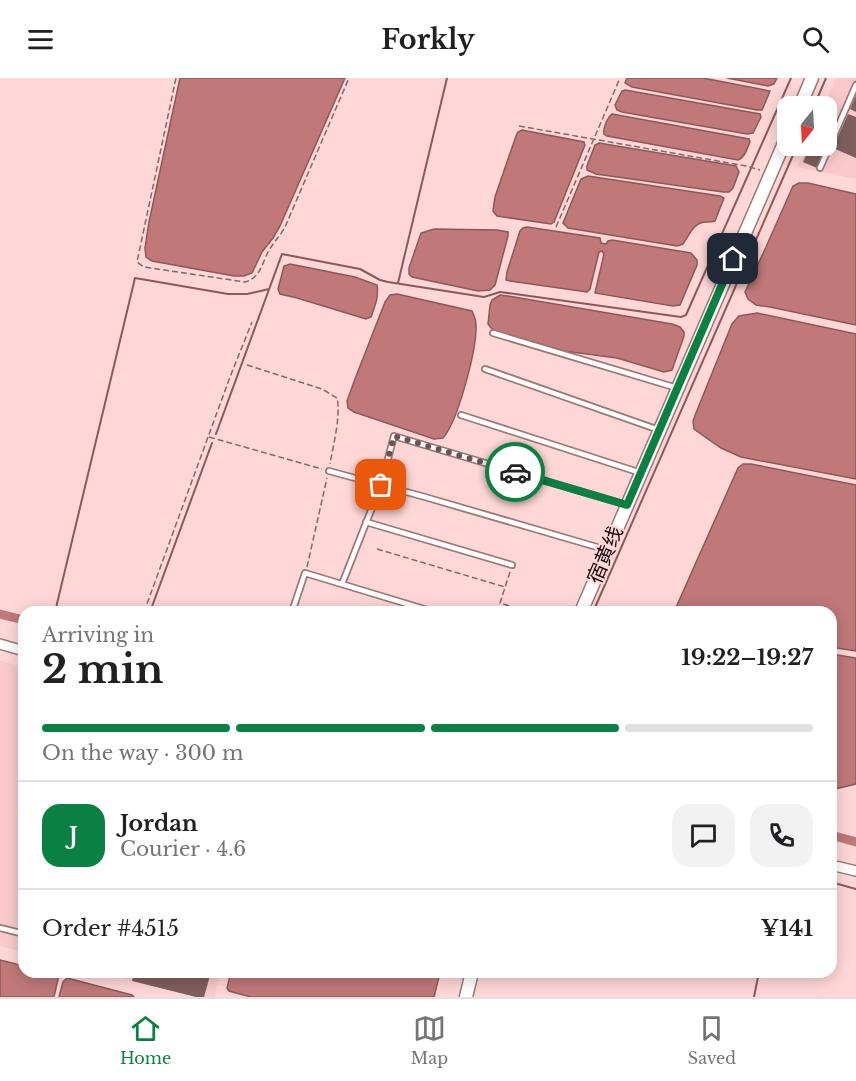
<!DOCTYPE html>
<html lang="en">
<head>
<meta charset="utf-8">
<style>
	:root { --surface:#fff; --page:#f2f2f2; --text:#202124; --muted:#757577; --line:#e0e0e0; --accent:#0b8043 }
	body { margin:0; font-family:"Libre Baskerville","Noto Sans SC",serif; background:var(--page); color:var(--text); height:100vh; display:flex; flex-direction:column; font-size:22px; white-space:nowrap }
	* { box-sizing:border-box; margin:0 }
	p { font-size:20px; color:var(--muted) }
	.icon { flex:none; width:33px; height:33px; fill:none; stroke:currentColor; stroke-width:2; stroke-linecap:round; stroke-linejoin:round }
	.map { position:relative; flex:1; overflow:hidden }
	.details { position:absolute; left:18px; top:528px; width:819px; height:372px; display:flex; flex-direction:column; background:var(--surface); border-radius:18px; box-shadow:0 3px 15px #0003 }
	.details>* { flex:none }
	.needle { width:39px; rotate:198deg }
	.buttons { position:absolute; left:777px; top:18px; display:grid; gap:12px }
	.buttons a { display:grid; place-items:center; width:60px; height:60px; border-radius:12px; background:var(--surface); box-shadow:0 3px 15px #0003; font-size:30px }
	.pin { position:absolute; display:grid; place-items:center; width:51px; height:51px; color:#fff; margin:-26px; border-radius:12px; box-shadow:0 3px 9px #0006 }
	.courier { position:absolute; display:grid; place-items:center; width:60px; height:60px; margin:-30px; border:4px solid #0b8043; border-radius:50%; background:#fff; color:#222; box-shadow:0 2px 8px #0007 }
	.overview em { font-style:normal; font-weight:700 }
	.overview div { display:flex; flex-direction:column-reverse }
	.overview { display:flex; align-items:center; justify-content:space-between; height:102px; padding:0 24px }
	h1 { font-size:39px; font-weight:700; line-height:45px }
	.bar { display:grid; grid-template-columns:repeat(4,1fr); gap:9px 6px; align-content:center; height:72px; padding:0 24px }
	.bar i { height:8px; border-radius:4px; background:var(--line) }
	.bar .active { background:var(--accent) }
	.bar p { grid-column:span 4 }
	.line { display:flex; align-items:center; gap:15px; padding:0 24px; border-top:2px solid var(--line) }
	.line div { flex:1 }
	.round { display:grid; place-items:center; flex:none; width:63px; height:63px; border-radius:18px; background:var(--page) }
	header { display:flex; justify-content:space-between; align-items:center; height:78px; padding:0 24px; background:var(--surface); font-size:27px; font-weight:700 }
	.tab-bar { display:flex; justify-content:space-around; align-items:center; height:84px; border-top:2px solid var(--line); background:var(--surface); font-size:16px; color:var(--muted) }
	.tab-bar a { display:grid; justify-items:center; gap:3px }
	.tab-bar .active { color:var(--accent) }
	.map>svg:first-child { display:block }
	.built { fill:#f9cac9 }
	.water { fill:#c07879; stroke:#8e5859; stroke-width:1.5 }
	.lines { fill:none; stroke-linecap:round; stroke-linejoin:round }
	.stream { stroke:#8e5859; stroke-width:2 }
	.canal { stroke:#c07879; stroke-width:9 }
	.building { fill:#7f5e5e }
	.service-casing { stroke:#9b7878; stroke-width:8 }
	.minor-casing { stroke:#9b7878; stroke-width:12 }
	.secondary-casing { stroke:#9b7878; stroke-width:15 }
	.path { stroke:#826a69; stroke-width:1.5; stroke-dasharray:6 3; stroke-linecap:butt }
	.service { stroke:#fff; stroke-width:4.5 }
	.minor { stroke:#fff; stroke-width:9 }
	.secondary { stroke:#fff; stroke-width:12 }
	.done { stroke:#695453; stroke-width:6; stroke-dasharray:0 10.8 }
	.route { stroke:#0b8043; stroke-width:8 }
	.labels { text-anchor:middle; stroke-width:4.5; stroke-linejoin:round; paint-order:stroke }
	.street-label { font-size:20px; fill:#190d0d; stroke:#fed7d6 }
</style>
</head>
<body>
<header><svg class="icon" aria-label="menu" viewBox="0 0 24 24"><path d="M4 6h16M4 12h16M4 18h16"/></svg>Forkly<svg class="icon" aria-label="search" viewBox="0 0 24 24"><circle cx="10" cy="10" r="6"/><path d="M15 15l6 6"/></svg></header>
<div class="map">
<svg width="856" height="919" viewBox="0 0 856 919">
	<rect width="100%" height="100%" fill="#fed7d6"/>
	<path class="built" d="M836 0H856V101L797 89 807 68H826V28H824Z
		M0 583 24 589V874L0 868Z
		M101 894H220L214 919H195Z"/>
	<path class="water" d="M180 0H345L280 148 273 160 262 174 252 195 244 198H234L152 183 146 179 145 170 149 144Z
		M627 0H703L770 13 763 30 762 32H757L632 9 625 5Z
		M727 0H777L774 6 768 8Z
		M625 12 760 36 761 39 753 55 747 56 622 34 617 32 615 27 622 13Z
		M612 36 749 61 750 64C747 70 745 80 738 82L607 58 604 56C603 50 607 40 612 36Z
		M522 52 584 64 585 67 554 144 551 146 497 138 493 133 495 119 516 58 518 54Z
		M599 65 736 88 739 94 733 110 729 114H723L596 96 587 92V88L595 67Z
		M588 98 720 118 724 120 715 143C712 144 708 144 705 144 693 145 689 158 683 166L677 168 568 150 563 145 581 101Z
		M799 105H808L856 116V247L770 229 756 227 748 221 745 214 766 169 793 108Z
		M527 149 600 160 601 165 606 166 608 163 612 162 691 175 697 182V187L680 227 673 228 595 215 604 176 602 173 599 174 590 211 587 214 510 203 506 202 507 194 520 153 523 150Z
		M434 151 497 152 508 154V158L495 207 490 212 478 213 412 199 409 196V190L421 155Z
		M290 186 355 199 377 207C379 219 375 228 371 239L366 241 297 220 280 216 278 211 284 188Z
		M397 216 472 233C474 237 476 242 476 247 477 271 458 343 443 360L434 361 354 334 348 330 347 323 355 301 385 224 390 217Z
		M500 217 508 218 672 246 680 249 684 254V258L672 292 664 294 617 280 564 273 499 254 492 251 488 246 490 227 492 222Z
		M757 235 856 256V401L741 379 721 370 694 351 693 343 696 335 732 246 739 238Z
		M743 386H751L856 407V573L831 569V534H674L738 390Z
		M831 576 856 580V706L831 712Z
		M0 882 24 888V894H45L57 897 58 901 54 919H0Z
		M231 894H430L439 899 434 919H251L229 913 227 910Z
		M67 900 132 917 134 919H59L63 904Z"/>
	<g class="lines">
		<path class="stream" d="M814 28 826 0
			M398 205 447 0
			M216 356 282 176 360 191 380 202 388 204 484 219 500 214 681 239 686 237 791 0
			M55 534 135 200 228 216H247L269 211
			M150 534 212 365
			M593 534 797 68
			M831 804 856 811
			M754 919 759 894"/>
		<path class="canal" d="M0 536 24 542
			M831 757 856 764"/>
	</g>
	<path class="building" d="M856 17V34L850 31Z
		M848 36 856 39V80L833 70Z
		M826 46 834 49 827 67H826Z
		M810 68H826L817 90 803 84Z
		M134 894H211L204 919H196L132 903Z"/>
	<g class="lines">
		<defs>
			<path id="service" d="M820 90 856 7
				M493 255 677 310
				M485 291 659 352
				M461 337 641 395
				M329 393 425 419 607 472
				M366 444 512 487
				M342 506 381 407 394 358 627 427
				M292 534 305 495 434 534
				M0 850 24 856"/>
			<path id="minor" d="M0 566 24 573
				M831 787 856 793"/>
			<path id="secondary" d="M800 28 812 0
				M581 534 788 56
				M466 919 472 894"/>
		</defs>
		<use href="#service" class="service-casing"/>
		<use href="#minor" class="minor-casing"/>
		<use href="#secondary" class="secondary-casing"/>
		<path class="path" d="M176 0 137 184 144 189 245 204C260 200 262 186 268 174 273 165 280 158 285 149L349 0
			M519 48 746 88 760 92
			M556 149 620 0
			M247 287 322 311 337 320C341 338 333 368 330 386
			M209 359 322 391
			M377 471 505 509
			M307 489 327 400
			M510 494 500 525 516 530 515 534
			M144 534 230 299 252 244"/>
		<use href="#service" class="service"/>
		<use href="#minor" class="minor"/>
		<use href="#secondary" class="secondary"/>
	</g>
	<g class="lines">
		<path class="done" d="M381 407 394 358 515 394"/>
		<path class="route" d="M515 394 627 427 733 181"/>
	</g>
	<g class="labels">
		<g class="street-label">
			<text transform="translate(605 477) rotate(-67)" y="7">宿黄线</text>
		</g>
	</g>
</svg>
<div class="buttons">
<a><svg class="needle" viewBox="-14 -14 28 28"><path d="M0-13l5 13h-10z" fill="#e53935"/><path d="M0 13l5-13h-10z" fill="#757577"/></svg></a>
</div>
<div class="pin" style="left:381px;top:407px;background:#ea580c"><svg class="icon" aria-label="bag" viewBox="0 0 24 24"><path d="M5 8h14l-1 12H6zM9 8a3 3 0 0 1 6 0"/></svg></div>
<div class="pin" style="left:733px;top:181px;background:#1f2937"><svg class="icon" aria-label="home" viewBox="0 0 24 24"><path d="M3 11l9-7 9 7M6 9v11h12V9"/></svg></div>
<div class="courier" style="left:515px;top:394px"><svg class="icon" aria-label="car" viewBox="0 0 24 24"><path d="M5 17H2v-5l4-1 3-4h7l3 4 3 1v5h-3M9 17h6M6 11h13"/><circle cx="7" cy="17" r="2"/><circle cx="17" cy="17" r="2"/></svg></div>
<section class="details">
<div class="overview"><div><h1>2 min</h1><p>Arriving in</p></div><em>19:22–19:27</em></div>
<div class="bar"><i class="active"></i><i class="active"></i><i class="active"></i><i></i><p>On the way · 300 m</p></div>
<div class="line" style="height:108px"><b class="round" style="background:var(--accent);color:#fff">J</b><div><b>Jordan</b><p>Courier · 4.6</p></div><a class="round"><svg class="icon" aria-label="chat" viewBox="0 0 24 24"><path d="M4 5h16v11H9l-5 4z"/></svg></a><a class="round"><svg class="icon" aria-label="phone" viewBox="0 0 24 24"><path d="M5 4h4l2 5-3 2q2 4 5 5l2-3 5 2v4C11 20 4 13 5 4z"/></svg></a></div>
<div class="line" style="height:78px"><div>Order #4515</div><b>¥141</b></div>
</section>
</div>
<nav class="tab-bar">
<a class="active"><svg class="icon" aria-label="home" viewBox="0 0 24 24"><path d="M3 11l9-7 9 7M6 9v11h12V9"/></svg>Home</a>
<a><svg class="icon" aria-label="map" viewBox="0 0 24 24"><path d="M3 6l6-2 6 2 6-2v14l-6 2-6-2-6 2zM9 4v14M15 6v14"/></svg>Map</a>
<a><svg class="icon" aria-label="saved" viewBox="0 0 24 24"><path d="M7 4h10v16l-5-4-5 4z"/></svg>Saved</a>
</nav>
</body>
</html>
